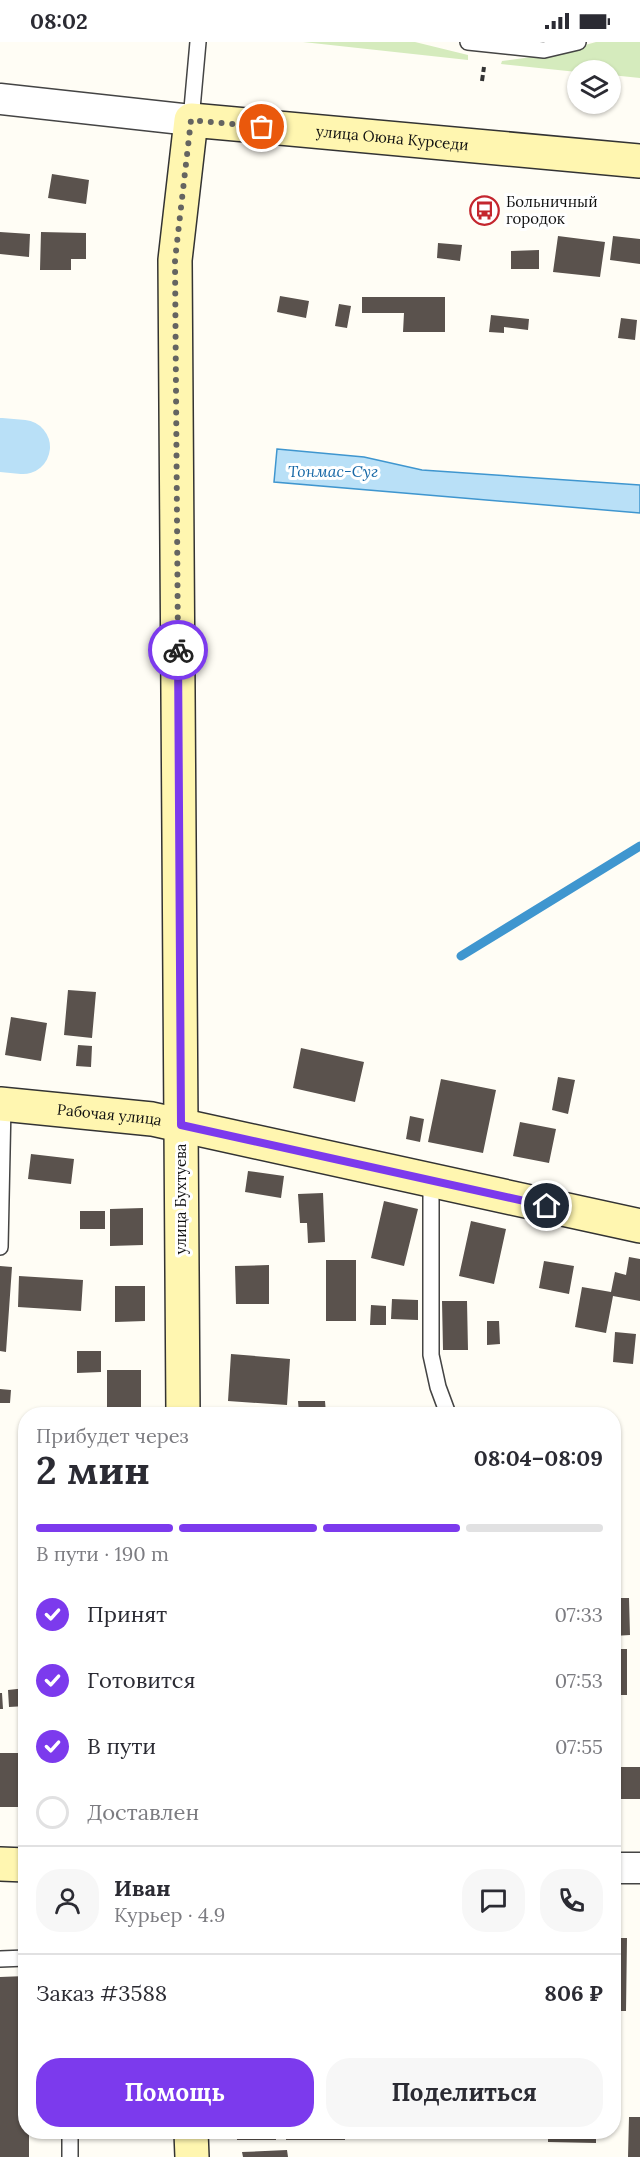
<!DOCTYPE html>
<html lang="ru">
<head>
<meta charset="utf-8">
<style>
	:root { --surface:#fff; --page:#f7f7f7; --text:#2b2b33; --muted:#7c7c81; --line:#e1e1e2; --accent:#7c3aed }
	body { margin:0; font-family:Lora,serif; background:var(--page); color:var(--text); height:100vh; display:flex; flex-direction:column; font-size:22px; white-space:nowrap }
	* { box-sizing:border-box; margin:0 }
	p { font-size:20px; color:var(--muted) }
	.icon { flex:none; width:33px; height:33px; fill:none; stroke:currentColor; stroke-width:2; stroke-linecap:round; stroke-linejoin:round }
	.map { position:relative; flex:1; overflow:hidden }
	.side { position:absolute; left:18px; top:1365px; width:603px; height:732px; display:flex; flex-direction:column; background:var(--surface); border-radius:24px; box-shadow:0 2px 4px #0004 }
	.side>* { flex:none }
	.tools { position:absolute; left:567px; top:18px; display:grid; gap:12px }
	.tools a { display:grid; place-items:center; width:54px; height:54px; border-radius:50%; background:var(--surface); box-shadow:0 2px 4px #0004; font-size:30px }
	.pin { position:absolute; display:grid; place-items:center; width:51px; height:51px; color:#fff; margin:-26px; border:3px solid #fff; border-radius:50%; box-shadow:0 2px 6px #0007 }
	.courier { position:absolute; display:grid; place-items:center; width:60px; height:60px; margin:-30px; border:4px solid #7c3aed; border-radius:50%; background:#fff; color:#222; box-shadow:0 2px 8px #0007 }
	.summary em { font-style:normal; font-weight:800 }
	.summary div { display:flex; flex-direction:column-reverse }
	.summary { display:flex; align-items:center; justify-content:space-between; height:102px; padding:0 18px }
	h1 { font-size:39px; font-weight:800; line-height:45px }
	.bar { display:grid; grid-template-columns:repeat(4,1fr); gap:9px 6px; align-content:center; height:72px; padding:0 18px }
	.bar i { height:8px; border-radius:4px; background:var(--line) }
	.bar .on { background:var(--accent) }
	.bar p { grid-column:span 4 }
	.line { display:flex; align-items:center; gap:15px; padding:0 18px; border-top:2px solid var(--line) }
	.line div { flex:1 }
	.round { display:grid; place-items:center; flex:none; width:63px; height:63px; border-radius:24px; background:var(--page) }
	ol { padding:0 18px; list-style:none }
	li { display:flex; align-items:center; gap:18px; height:66px }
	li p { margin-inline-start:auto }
	li .icon { padding:6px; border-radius:50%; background:var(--accent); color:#fff; stroke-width:4 }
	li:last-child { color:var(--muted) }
	li i { width:33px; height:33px; border:3px solid var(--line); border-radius:50% }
	.primary-button { display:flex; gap:12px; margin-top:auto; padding:12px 18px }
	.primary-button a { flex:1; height:69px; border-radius:24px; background:var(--accent); color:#fff; font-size:24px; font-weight:800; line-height:69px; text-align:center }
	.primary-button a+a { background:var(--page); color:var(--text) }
	.status { display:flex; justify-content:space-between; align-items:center; height:42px; padding:0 30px; background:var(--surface); direction:ltr }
	.status svg { height:16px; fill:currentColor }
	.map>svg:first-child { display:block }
	.green { fill:#d5ebbd }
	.water { fill:#b9e0f7; stroke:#3f96cf; stroke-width:1.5 }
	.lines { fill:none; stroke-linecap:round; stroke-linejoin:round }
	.stream { stroke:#3f96cf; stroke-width:9 }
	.river { stroke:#b9e0f7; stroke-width:54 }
	.building { fill:#5a524d }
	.lane-casing { stroke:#444; stroke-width:18 }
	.street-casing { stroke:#444; stroke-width:33 }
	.secondary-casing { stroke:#333; stroke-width:36 }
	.path { stroke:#333; stroke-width:4; stroke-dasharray:6 3; stroke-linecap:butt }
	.lane { stroke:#fff; stroke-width:15 }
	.street { stroke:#fff; stroke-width:30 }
	.secondary { stroke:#fff6b0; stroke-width:33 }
	.done { stroke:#646461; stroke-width:6; stroke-dasharray:0 10.8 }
	.route { stroke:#7c3aed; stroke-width:8 }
	.labels { text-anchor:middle; stroke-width:6; stroke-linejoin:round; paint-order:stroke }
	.street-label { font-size:15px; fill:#111; stroke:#fff }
	.poi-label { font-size:15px; fill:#111; stroke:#fff; text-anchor:start }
	.water-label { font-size:16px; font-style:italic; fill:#1768a6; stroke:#fff }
</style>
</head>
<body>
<div class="status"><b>08:02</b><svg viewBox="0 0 49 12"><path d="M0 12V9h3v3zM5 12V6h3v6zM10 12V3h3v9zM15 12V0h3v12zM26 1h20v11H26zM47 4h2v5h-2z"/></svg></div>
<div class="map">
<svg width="640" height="2115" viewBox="0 0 640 2115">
	<rect width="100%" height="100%" fill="#fffdf5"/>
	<path class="green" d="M303 0H415L468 13V18Z
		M596 0H640V36L611 33 610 28 577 30 501 22 502 19 553 12Z"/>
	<path class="water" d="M277 407 364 415 422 428 640 443V471L274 440Z"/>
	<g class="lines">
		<path class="stream" d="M461 914 640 804"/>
		<path class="river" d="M0 403 23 405"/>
	</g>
	<path class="building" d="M52 132 89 138 86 162 48 156Z
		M0 190 30 192 29 215 0 212Z
		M41 190 86 191V217H71V228H40Z
		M558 194 605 200 600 235 553 230Z
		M613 194 640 197V222L610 218Z
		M438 201 462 203 460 219 437 216Z
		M539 208V227H511V209Z
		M280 254 309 259 306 276 277 270Z
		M362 255H445V290H403L404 271H362Z
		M339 262 351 264 347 286 335 284Z
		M491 273 529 277 528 288 504 285V291L489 290Z
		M621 276 637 278 635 298 618 296Z
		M68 948 96 950 92 996 64 993Z
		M11 975 47 981 41 1019 5 1013Z
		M78 1003 92 1004 91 1025 76 1024Z
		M301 1006 364 1020 355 1060 293 1046Z
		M558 1035 575 1038 568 1072 552 1068Z
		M441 1037 496 1048 483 1111 428 1100Z
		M410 1074 424 1077 420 1100 406 1097Z
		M520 1080 556 1087 549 1121 513 1114Z
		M31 1112 74 1117 71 1142 28 1137Z
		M248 1129 284 1134 281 1156 245 1150Z
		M323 1151 325 1200 308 1201 307 1181H300L298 1152Z
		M384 1159 418 1167 404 1224 371 1216Z
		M143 1166V1203L110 1204V1167Z
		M80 1169H105V1187H80Z
		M471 1179 506 1187 494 1242 459 1234Z
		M629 1215 640 1217V1259L613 1254 606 1291 575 1285 582 1245 611 1250 615 1230 626 1233Z
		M326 1218H356V1279H326Z
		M544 1219 574 1224 569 1252 539 1246Z
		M269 1223V1262H236L235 1224Z
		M0 1224 12 1225 6 1310 0 1309Z
		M19 1234 83 1238 81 1269 18 1265Z
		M115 1244H145V1279L115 1280Z
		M392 1257 418 1258V1278L391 1277Z
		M442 1259H467L468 1308H443Z
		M371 1263 386 1264V1283H370Z
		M487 1279H499L500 1302 487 1303Z
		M615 1290 636 1292 633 1322 613 1320Z
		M77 1309H101V1330L77 1331Z
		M231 1312 290 1317 287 1363 228 1359Z
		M107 1328H141V1369H107Z
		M0 1347 11 1348 10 1361H0Z
		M298 1359H325L326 1372H299Z
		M42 1370H59V1372H42Z
		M614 1556H629L630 1593 614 1594Z
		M614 1607H627V1653H614Z
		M26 1646V1664L9 1665 8 1648Z
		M0 1651H2L3 1667H0Z
		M0 1711H26V1765H0Z
		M614 1725H640V1757H614Z
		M614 1896H627L626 1969H614Z
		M26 1934V2090H29V2115H0V1935Z
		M629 2075H640V2115H628Z
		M237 2090H276V2098H237Z
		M286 2090H345V2098H286Z
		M548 2090H596V2101L548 2100Z
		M287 2108 288 2115H243L242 2110Z"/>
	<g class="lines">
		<defs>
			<path id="lane" d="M468 0 544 8 578 0
				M191 78 198 0
				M431 1138V1313L438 1345 448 1372
				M0 1205 3 1062
				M0 1917 26 1916
				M70 2090V2115"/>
			<path id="street" d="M0 57 191 78
				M614 1826H640"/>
			<g id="secondary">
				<path id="s1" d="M0 1062 152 1077 640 1184"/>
				<path id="s2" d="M183 1372 175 218 191 78 640 119"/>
				<path d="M0 1822 26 1823"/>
				<path d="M191 2090 192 2115"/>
			</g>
		</defs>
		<use href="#lane" class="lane-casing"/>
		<use href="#street" class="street-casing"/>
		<use href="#secondary" class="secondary-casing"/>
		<path class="path" d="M482 39 484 25"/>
		<use href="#lane" class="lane"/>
		<use href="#street" class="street"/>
		<use href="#secondary" class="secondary"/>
	</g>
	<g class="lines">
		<path class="done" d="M178 608 175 218 191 78 262 85"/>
		<path class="route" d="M178 608 181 1083 547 1164"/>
	</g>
	<defs>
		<symbol id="bus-ring" viewBox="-11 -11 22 22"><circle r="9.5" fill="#fff" stroke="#c4262e" stroke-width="1.5"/><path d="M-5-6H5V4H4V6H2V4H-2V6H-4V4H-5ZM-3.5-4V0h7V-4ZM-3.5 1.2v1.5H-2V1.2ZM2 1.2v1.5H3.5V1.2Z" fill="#c4262e"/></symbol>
	</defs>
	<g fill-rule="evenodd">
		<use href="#bus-ring" x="468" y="152" width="33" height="33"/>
	</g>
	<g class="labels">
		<g class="street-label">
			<text dy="5" stroke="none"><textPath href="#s2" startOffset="1497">улица Оюна Курседи</textPath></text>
			<text dy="5" stroke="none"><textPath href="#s1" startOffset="110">Рабочая улица</textPath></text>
			<text transform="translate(181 1157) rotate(-90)" y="5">улица Бухтуева</text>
		</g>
		<g class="poi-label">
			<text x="506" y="165">Больничный<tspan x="506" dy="17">городок</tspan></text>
		</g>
		<g class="water-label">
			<text x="333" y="435">Тонмас-Суг</text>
		</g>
	</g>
</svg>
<div class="tools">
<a><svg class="icon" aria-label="layers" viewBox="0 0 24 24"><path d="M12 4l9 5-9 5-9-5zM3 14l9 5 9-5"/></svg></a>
</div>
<div class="pin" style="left:262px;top:85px;background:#ea580c"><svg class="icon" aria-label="bag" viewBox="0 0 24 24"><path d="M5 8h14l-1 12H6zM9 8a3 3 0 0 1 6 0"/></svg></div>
<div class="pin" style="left:547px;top:1164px;background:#1f2937"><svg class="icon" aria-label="home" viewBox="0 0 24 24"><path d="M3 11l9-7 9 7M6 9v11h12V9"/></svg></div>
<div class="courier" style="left:178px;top:608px"><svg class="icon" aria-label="bike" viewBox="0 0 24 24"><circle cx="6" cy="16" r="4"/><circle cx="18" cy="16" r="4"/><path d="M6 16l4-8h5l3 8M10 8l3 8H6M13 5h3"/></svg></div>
<section class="side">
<div class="summary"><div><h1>2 мин</h1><p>Прибудет через</p></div><em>08:04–08:09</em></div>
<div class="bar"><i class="on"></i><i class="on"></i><i class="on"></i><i></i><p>В пути · 190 m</p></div>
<ol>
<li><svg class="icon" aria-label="check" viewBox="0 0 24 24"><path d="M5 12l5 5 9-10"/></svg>Принят<p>07:33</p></li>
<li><svg class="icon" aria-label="check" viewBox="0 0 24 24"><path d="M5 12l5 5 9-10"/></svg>Готовится<p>07:53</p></li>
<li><svg class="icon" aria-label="check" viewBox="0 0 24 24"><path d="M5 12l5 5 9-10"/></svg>В пути<p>07:55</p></li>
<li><i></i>Доставлен</li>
</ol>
<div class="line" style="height:108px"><a class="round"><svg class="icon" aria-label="person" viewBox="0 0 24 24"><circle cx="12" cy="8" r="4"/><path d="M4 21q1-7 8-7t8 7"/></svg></a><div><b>Иван</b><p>Курьер · 4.9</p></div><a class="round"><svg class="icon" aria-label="chat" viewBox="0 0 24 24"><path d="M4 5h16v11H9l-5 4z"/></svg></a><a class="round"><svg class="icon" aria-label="phone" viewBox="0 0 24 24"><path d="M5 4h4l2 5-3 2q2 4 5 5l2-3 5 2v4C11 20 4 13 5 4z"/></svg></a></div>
<div class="line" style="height:78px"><div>Заказ #3588</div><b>806 ₽</b></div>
<div class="primary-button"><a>Помощь</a><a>Поделиться</a></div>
</section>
</div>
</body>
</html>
